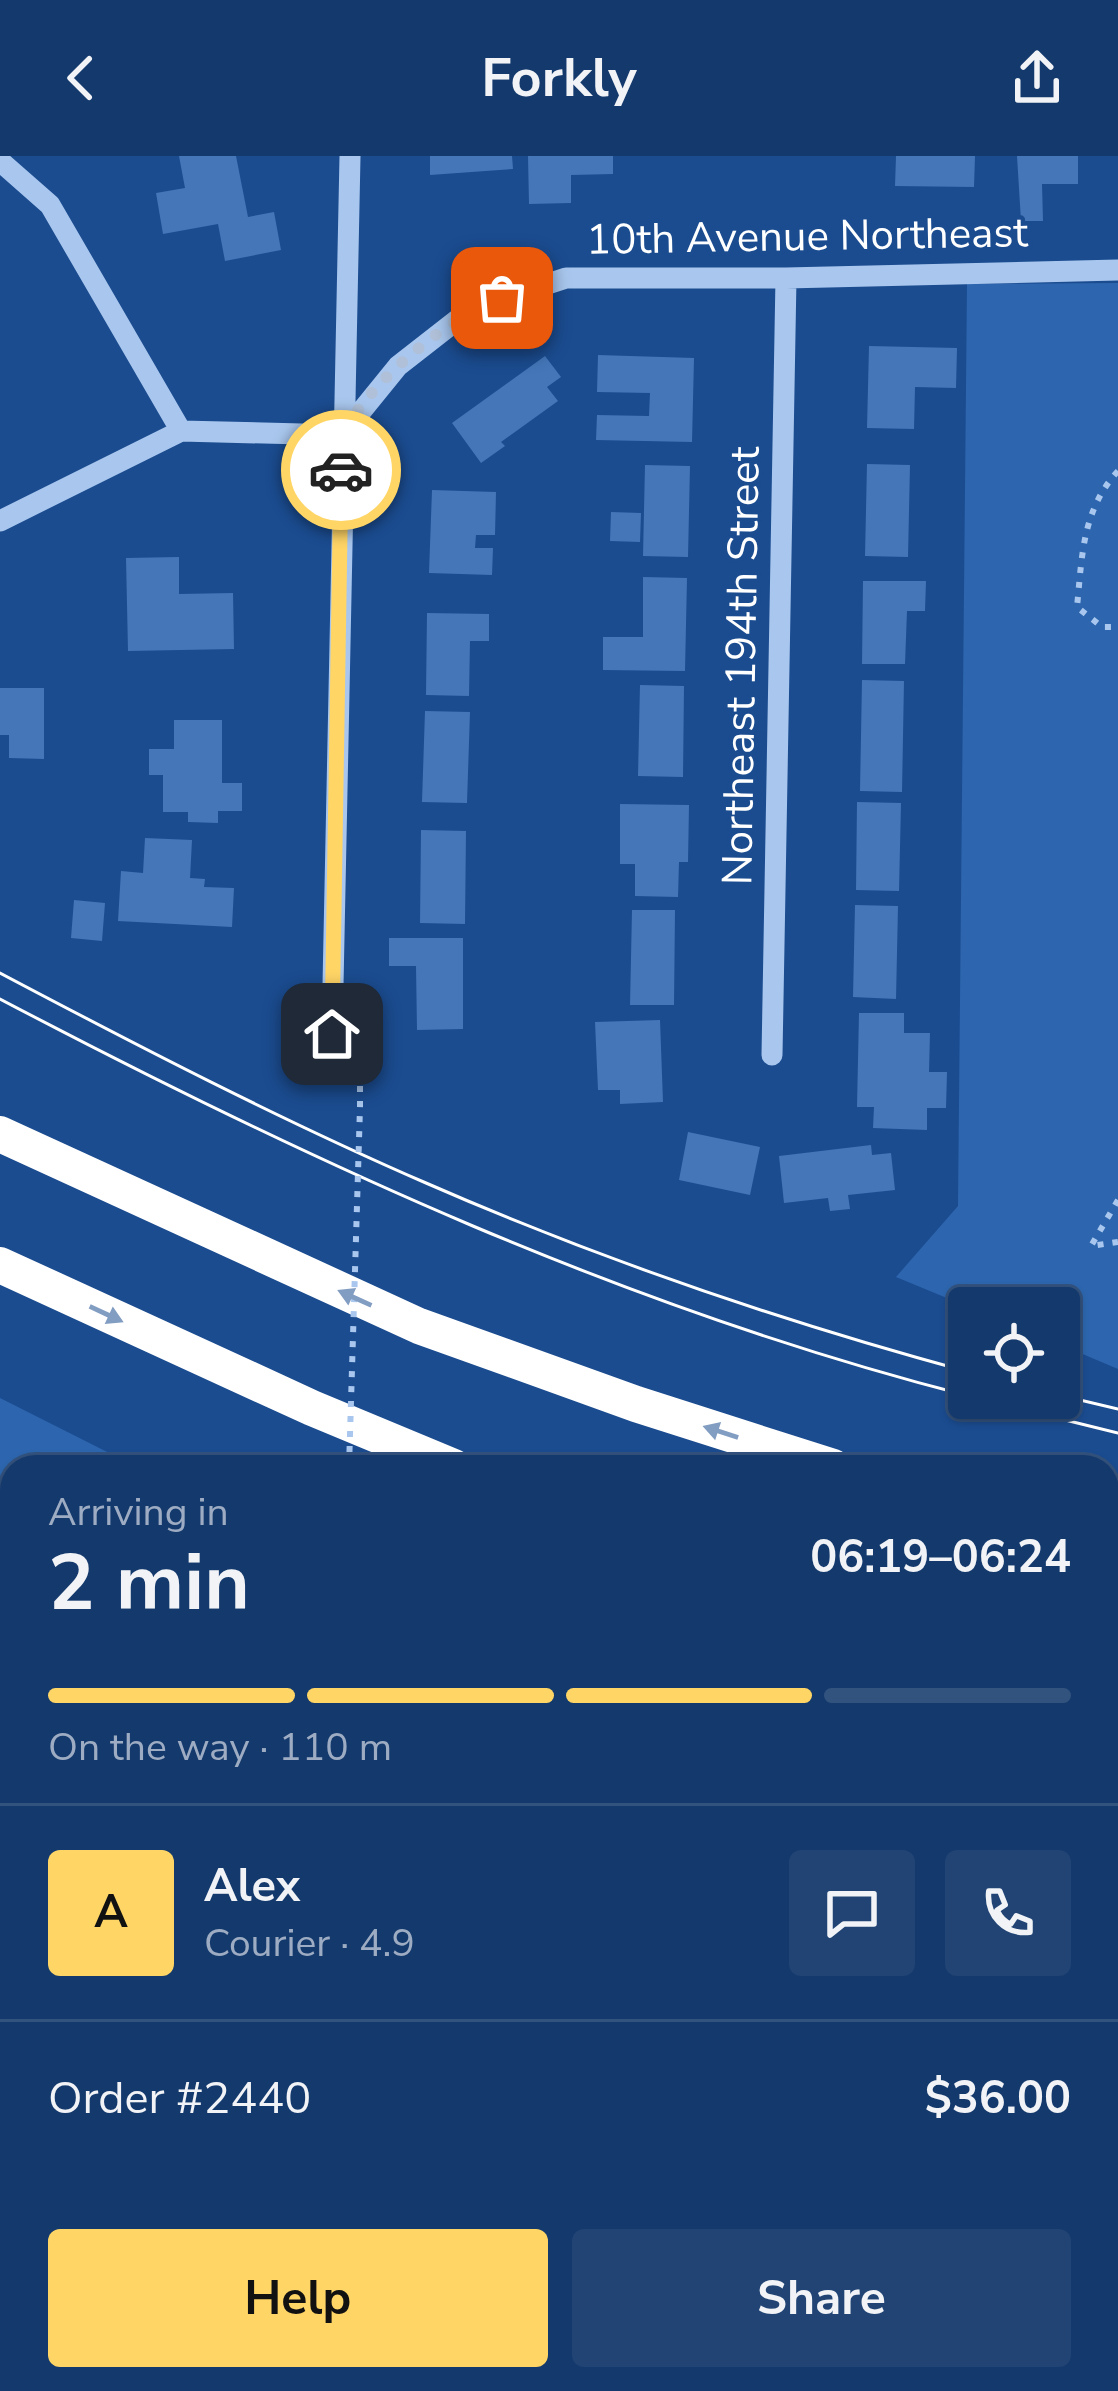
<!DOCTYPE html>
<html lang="en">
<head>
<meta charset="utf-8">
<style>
	:root { --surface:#14396c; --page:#214474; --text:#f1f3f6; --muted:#9dacc2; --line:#33537f; --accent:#ffd566 }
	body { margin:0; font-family:"Nunito Sans",sans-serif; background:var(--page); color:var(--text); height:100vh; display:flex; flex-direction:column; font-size:45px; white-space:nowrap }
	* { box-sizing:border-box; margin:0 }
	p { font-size:39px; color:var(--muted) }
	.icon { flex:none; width:66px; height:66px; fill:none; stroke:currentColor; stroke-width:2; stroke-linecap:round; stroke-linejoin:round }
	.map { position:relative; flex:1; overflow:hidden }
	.details { position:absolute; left:0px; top:1299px; width:1119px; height:936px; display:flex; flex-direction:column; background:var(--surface); border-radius:36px 36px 0 0; box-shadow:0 3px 9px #0004,0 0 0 3px var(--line) }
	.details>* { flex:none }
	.controls { position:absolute; left:948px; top:1131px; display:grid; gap:24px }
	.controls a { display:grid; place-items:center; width:132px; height:132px; border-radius:12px; background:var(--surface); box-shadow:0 3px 9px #0004,0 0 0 3px var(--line); font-size:60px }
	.pin { position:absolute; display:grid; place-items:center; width:102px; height:102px; color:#fff; margin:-51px; border-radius:24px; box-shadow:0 6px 18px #0006 }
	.courier { position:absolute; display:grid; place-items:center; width:120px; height:120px; margin:-60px; border:9px solid #ffd566; border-radius:50%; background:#fff; color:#222; box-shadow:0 3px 15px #0007 }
	.headline em { font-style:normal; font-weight:700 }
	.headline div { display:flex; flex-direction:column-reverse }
	.headline { display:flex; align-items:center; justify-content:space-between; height:204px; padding:0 48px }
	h1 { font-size:78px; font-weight:700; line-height:90px }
	.bar { display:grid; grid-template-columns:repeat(4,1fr); gap:18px 12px; align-content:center; height:144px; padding:0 48px }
	.bar i { height:15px; border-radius:9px; background:var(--line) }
	.bar .active { background:var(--accent) }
	.bar p { grid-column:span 4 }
	.line { display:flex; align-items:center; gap:30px; padding:0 48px; border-top:3px solid var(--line) }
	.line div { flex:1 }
	.round { display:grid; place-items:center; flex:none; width:126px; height:126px; border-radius:12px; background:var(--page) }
	.primary-button { display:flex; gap:24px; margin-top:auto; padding:24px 48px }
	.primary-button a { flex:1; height:138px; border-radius:12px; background:var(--accent); color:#111; font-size:48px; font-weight:700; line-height:138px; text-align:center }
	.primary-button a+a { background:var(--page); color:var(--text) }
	header { display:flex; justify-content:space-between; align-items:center; height:156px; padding:0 48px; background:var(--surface); font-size:54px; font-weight:700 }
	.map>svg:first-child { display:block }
	.green { fill:#2d66ae }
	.building { fill:#4476b8 }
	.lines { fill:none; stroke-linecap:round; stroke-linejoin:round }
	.path { stroke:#a9c7ee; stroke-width:6; stroke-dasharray:6 9; stroke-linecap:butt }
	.minor { stroke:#a9c7ee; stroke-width:21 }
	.highway { stroke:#fff; stroke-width:36 }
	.tram { stroke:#fff; stroke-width:3 }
	.path-bridge { stroke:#a9c7ee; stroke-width:6; stroke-dasharray:6 9; stroke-linecap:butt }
	.oneway { fill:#829dc2 }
	.done { stroke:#afc0d8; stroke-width:12; stroke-dasharray:0 21.6 }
	.route { stroke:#ffd566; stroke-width:15 }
	.labels { text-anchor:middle; stroke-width:9; stroke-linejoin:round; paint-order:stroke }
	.street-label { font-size:42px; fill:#fff; stroke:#1b4c90 }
</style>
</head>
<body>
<header><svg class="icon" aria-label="back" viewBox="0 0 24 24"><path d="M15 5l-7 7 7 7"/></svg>Forkly<svg class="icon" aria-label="share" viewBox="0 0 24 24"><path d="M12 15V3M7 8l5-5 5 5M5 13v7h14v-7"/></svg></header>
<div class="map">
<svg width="1118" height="2235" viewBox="0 0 1118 2235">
	<rect width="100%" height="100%" fill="#1b4c90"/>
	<path class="green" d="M1118 127V1213L1059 1188V1152H971L896 1121 958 1050 967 128Z
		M0 1242 137 1311H12V1334L0 1330Z
		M12 2030V2223H115L95 2235H0V2037L9 2038Z"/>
	<path class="building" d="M179 0H236L248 61 274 56 281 94 225 105 218 68 163 78 156 37 185 32Z
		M430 0H512L513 13 430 19Z
		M528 0H613V18L571 19V47L529 48Z
		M896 0H975L974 31 895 30Z
		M1017 0H1078V28H1042L1043 65H1021Z
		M869 190 957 192 956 232 915 231 914 273 867 272Z
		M598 199 694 202 692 286 596 284 597 259 649 260 650 237 597 236Z
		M545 200 561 221 547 231 558 245 501 286 505 290 481 307 452 267Z
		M867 308 910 309 908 401 865 400Z
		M645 309 690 310 688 401 643 400Z
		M432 334 496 336 495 379H476L475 392H493L492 419 429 417Z
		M611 356 641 357 640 386 610 385Z
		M179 401V438L233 437 234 493 128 495 126 402Z
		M643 421 687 422 685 515 603 514V481H643Z
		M863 425H926L925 455H907L905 508H862Z
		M427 457 489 458V485H470L469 540 426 539Z
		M862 524 904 525 902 636 860 635Z
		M640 529 684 530 683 621 638 620Z
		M0 532H44V603L9 602V579H0Z
		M425 555 470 556 467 647 422 646Z
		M174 564H222V627H242V655H218V667L188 666V656H163V619H149V593H174Z
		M857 646 901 647 899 735 856 734Z
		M620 648 689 649 688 706H679L678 741 635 740V708H620Z
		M421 674 466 675 465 768 420 767Z
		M145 682 192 684 190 722 205 723 204 731 234 732 232 771 118 765 121 715 143 717Z
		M74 744 105 747 102 785 71 782Z
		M855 749 898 750 896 843 853 841Z
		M632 754H675L674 849H630Z
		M389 782H463V873L417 874 416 810H389Z
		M859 857H904V877H930L929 916H947L946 952H927V974L873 972 874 951H857Z
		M660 864 663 946 620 948V934H598L595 866Z
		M688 976 760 991 750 1039 679 1024Z
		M871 989 872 999 891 997 895 1034 848 1039 850 1053 830 1055 828 1042 784 1047 779 1000Z
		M12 1414V1504L0 1484V1421Z
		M0 1552H12V1651H0Z
		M0 1862H12V1939H5V1914H0Z
		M1118 1902V1947H1107V1903Z
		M0 1978H5V2032H0Z
		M0 2142H12V2211L0 2212Z
		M1107 2149H1118V2197L1107 2196Z
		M112 2223H187L186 2235H111Z"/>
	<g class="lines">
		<path class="path" d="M1118 315C1082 354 1082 401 1077 451L1102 471H1118
			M360 951V885
			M1118 1044 1091 1090 1118 1086"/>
		<path class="minor" d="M0 5 50 49 181 275
			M342 279 398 210 471 153 566 122H786L1118 114
			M0 365 181 275 341 279
			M332 878 350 0
			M772 899 786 122
			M1107 1751H1118
			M0 1760H12
			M294 2235V2223"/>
		<path class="highway" d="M0 978 419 1170 636 1248 833 1311
			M0 1109 312 1252 454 1311
			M1107 1383 1118 1385
			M1107 1512 1118 1515"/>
		<path class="tram" d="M0 817C140 891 281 964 426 1027 602 1104 784 1166 969 1216
			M0 843C310 1006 628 1153 969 1240
			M1059 1239 1118 1253
			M976 1242 1118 1277"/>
		<path class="path-bridge" d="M349 1311 360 951"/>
	</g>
	<defs><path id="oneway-solid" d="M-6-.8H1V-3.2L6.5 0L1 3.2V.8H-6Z" transform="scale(3)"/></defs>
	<g class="oneway">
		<use href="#oneway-solid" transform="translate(355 1142) rotate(-156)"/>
		<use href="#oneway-solid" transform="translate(106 1158) rotate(25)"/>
		<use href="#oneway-solid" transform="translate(721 1276) rotate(-162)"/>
	</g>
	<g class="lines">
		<path class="done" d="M341 314C341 302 339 286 344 276 371 225 448 161 502 142"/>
		<path class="route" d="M332 878 341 314"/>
	</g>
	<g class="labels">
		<g class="street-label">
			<text transform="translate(807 79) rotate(-1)" y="15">10th Avenue Northeast</text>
			<text transform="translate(740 510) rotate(-89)" y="15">Northeast 194th Street</text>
		</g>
	</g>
</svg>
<div class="controls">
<a><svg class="icon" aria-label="locate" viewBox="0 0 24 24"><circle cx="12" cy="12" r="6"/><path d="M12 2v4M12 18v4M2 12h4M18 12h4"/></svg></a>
</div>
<div class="pin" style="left:502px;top:142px;background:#ea580c"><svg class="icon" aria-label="bag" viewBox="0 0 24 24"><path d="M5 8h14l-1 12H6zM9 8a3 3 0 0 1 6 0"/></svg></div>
<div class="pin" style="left:332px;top:878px;background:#1f2937"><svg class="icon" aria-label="home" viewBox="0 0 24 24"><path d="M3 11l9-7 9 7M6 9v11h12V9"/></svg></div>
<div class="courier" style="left:341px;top:314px"><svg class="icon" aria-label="car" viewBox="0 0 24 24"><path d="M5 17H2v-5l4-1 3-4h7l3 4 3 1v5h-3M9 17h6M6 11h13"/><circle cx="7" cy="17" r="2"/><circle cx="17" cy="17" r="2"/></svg></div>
<section class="details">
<div class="headline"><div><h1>2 min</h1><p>Arriving in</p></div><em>06:19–06:24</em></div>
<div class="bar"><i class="active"></i><i class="active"></i><i class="active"></i><i></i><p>On the way · 110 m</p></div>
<div class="line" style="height:216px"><b class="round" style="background:var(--accent);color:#111">A</b><div><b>Alex</b><p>Courier · 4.9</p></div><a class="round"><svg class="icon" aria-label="chat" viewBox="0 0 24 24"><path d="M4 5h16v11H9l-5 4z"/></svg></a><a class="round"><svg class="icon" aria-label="phone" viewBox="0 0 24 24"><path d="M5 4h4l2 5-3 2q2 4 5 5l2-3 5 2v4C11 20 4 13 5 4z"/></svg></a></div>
<div class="line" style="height:156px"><div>Order #2440</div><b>$36.00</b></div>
<div class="primary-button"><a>Help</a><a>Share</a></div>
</section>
</div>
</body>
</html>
